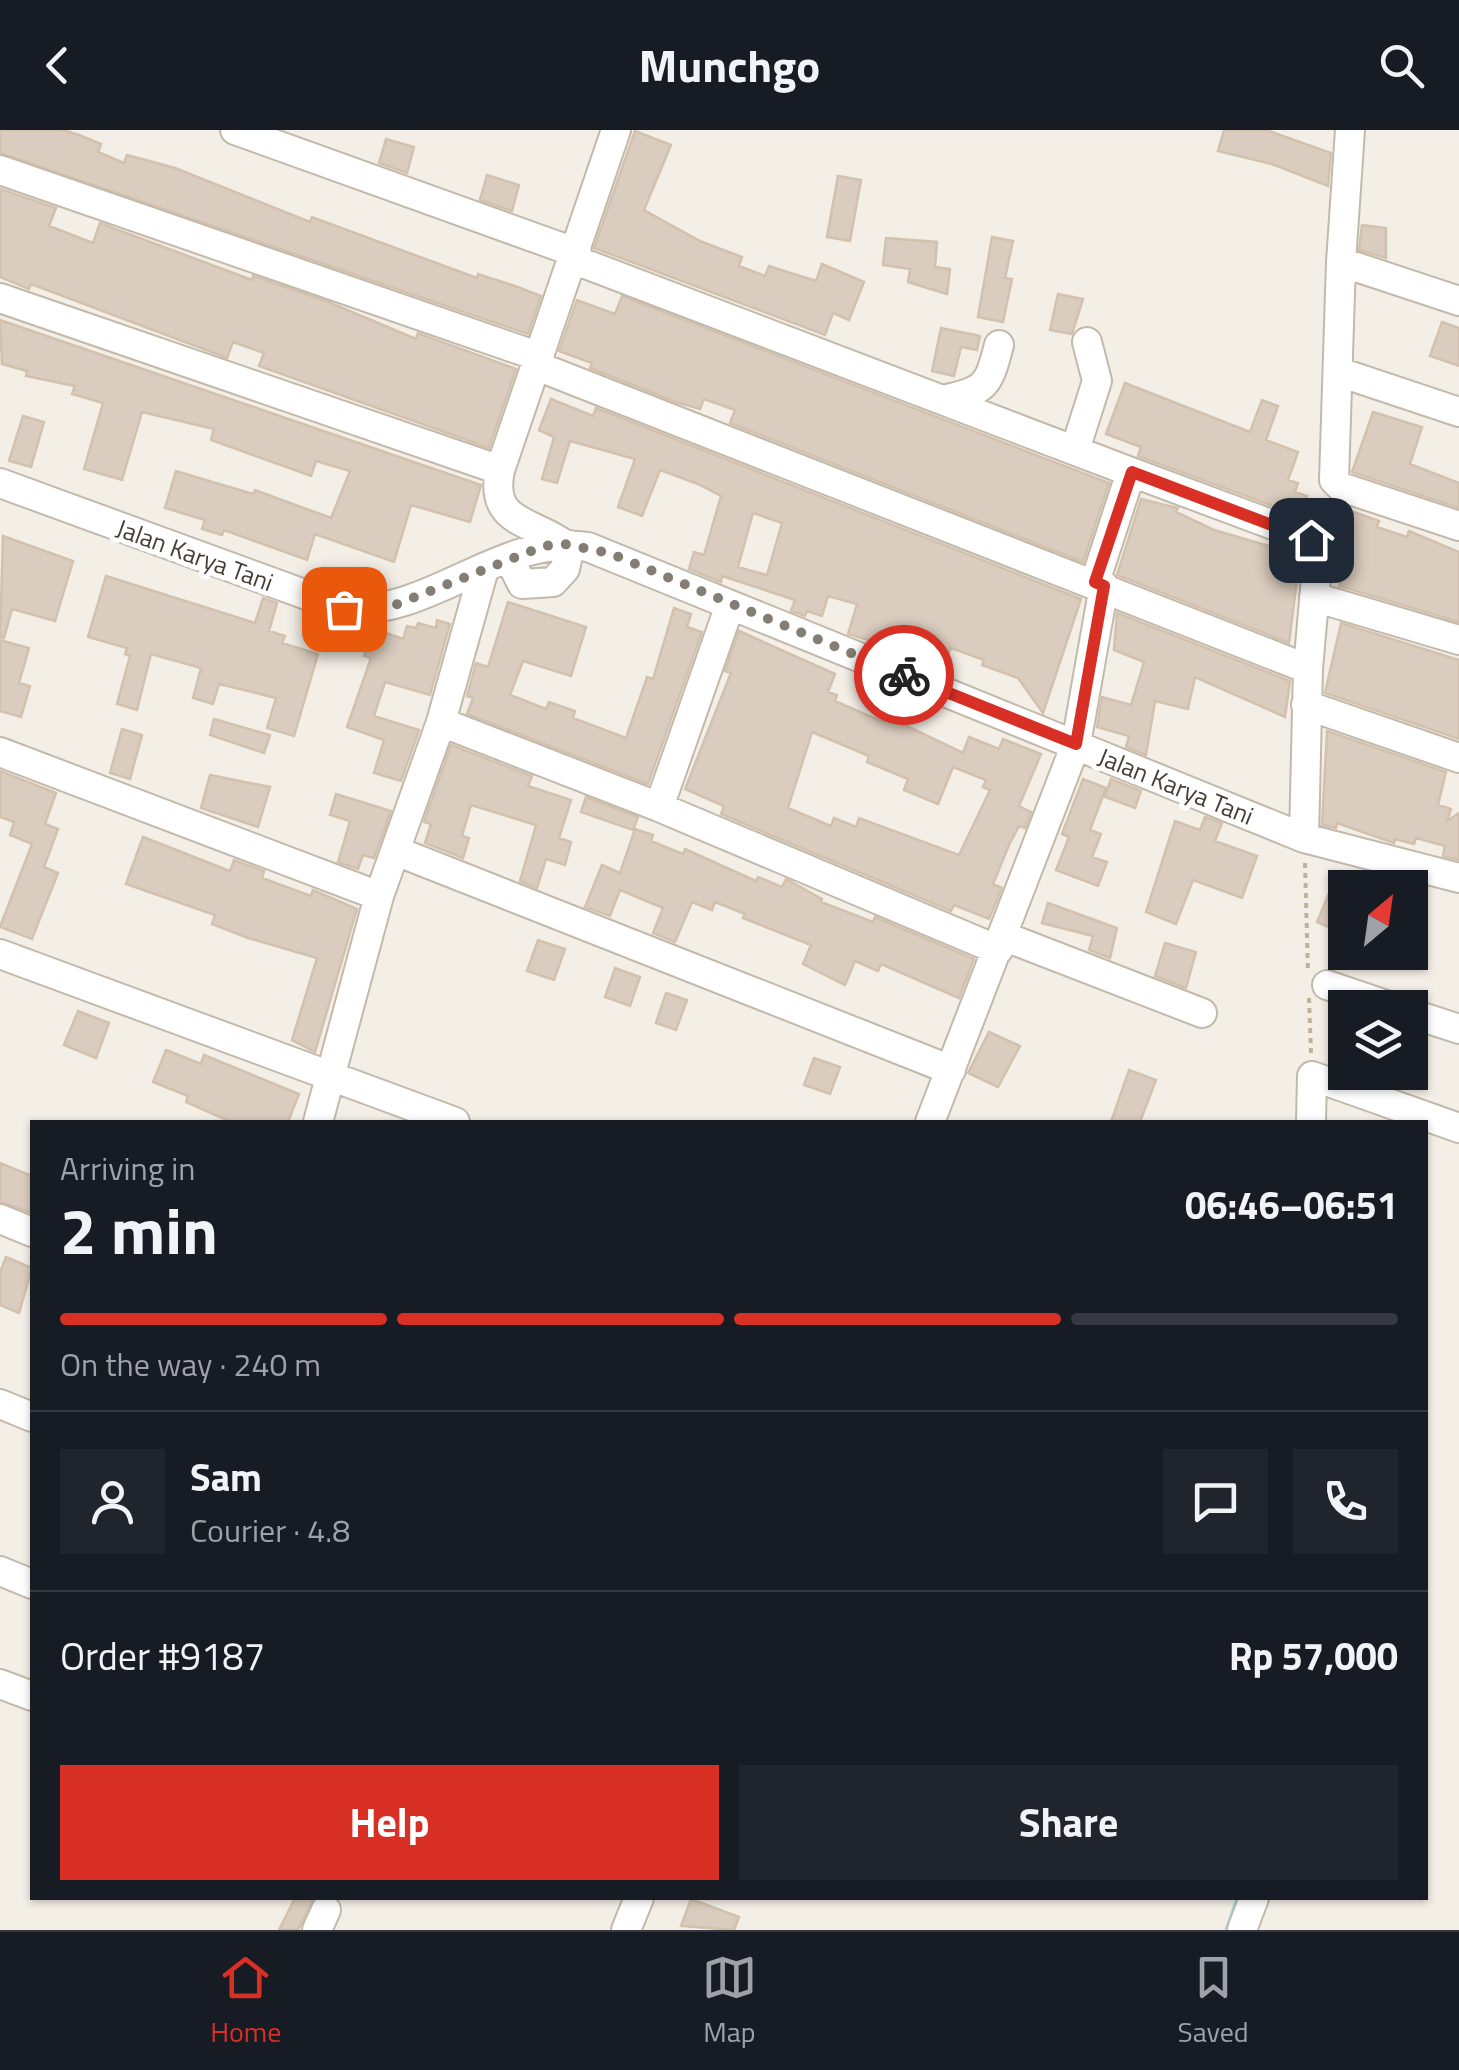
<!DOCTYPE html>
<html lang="en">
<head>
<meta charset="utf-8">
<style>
	:root { --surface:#171b24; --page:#20242c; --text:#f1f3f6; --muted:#9ea1a6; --line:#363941; --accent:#d93025 }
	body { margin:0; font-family:"Titillium Web",sans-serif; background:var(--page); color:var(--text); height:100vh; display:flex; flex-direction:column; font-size:38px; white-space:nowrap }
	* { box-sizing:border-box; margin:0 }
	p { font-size:32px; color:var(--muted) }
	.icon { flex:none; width:55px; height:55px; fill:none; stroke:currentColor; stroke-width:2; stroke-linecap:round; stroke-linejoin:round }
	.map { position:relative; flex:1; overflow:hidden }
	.side { position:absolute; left:30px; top:990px; width:1398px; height:780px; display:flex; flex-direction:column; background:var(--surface); border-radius:0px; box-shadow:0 2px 8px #0004 }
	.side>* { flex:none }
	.needle { width:65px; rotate:29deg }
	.buttons { position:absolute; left:1328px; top:740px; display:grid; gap:20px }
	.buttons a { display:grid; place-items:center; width:100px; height:100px; border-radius:0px; background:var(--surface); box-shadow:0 2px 8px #0004; font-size:50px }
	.pin { position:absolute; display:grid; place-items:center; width:85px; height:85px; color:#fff; margin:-42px; border-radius:20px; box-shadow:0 5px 15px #0006 }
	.courier { position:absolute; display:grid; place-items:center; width:100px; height:100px; margin:-50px; border:8px solid #d93025; border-radius:50%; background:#fff; color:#222; box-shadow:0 2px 12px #0007 }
	.summary em { font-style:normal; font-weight:700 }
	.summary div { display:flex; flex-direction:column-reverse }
	.summary { display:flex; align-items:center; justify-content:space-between; height:170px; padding:0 30px }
	h1 { font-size:65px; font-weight:700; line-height:75px }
	.bar { display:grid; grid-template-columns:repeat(4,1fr); gap:15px 10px; align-content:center; height:120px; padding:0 30px }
	.bar i { height:12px; border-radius:8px; background:var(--line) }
	.bar .on { background:var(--accent) }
	.bar p { grid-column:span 4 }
	.line { display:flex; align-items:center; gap:25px; padding:0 30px; border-top:2px solid var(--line) }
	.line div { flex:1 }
	.round { display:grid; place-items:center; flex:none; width:105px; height:105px; border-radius:0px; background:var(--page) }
	.cta { display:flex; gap:20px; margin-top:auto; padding:20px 30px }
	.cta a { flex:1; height:115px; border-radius:0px; background:var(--accent); color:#fff; font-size:40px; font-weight:700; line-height:115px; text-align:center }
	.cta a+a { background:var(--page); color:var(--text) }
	header { display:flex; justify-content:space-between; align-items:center; height:130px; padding:0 30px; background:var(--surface); font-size:45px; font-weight:700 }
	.tab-bar { display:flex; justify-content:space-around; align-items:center; height:140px; border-top:2px solid var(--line); background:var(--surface); font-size:28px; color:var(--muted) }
	.tab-bar a { display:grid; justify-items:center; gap:5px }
	.tab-bar .on { color:var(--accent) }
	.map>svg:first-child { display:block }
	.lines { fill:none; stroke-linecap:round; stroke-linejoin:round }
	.stream { stroke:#9ed9f5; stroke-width:5 }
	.building { fill:#daccbe; stroke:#d2c1ad; stroke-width:2.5; fill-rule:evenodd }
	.minor-casing { stroke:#c3b9ab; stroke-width:32 }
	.path { stroke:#c3b098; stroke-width:4; stroke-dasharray:5 5; stroke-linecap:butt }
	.minor { stroke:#fff; stroke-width:28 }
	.done { stroke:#847d73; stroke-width:10; stroke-dasharray:0 18 }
	.route { stroke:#d93025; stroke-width:12 }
	.labels { text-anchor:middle; stroke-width:10; stroke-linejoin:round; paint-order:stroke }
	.street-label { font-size:25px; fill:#473f35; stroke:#fff }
</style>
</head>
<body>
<header><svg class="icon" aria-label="back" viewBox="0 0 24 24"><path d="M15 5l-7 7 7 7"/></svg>Munchgo<svg class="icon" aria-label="search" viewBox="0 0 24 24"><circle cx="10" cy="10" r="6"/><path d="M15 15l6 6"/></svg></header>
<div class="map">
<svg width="1459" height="1800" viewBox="0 0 1459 1800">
	<rect width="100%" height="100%" fill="#f4efe6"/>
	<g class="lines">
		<path class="stream" d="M1227 1800 1238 1768"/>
	</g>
	<path class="building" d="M0 0H63L79 5 101 14 98 22 124 33 127 25 175 38 310 92 312 87 477 148 478 144 515 156 541 166 528 204 0 23Z
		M1224 0H1266L1331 23 1328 56 1272 34 1218 21Z
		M635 1 671 15 644 80 700 111 742 127 739 136 765 146 769 136 816 151 822 134 864 152 849 190 833 183 825 205 594 118Z
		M386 9 414 17 407 43 379 33Z
		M487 45 519 55 512 81 480 70Z
		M838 46 861 50 850 111 827 107Z
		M0 59 56 78 49 96 93 113 100 93 252 150 253 146 326 171 416 209 418 203 516 239 489 318 259 236 264 223 233 212 227 228 31 154 29 159 0 147Z
		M1362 95 1386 98V128L1359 120Z
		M992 107 1013 111 1005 148 1012 149 1003 192 978 187Z
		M886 108 937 112 935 137 950 139 947 164 908 152 910 139 883 135Z
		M1058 164 1083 169 1072 204 1050 200Z
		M622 166 1109 353 1083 432 730 293 735 280 704 269 700 279 676 272 590 238 592 233 559 221 577 170 615 184Z
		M0 190 481 355 470 392 411 375 394 432 315 404 307 430 224 400 222 405 202 399 205 390 165 378 176 341 253 364 255 360 331 388 350 341 316 331 311 346 211 310 214 299 142 282 122 350 84 339 103 273 72 264 75 256 26 246 27 241 2 234Z
		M1442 192 1459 198V236L1430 226Z
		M941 198 980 206 977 220 961 217 954 246 932 241Z
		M1125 253 1250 302 1262 270 1278 276 1266 310 1298 322 1288 350 1298 353 1295 362 1307 366 1300 386 1138 326 1141 317 1106 304Z
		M551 269 593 286 596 278 1081 469 1043 583 1018 548 982 535 984 530 951 518 939 541 909 529 911 523 848 504 857 474 828 466 822 486 807 481 805 486 791 481 795 470 722 446 721 452 689 439 694 422 704 425 721 366 698 354 660 340 642 386 618 377 635 329 570 311 557 353 542 349 554 307 539 300ZM753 383 782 393 767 445 738 437Z
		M1373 282 1422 297 1410 334 1459 353V378L1352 342Z
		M23 286 44 292 31 337 9 331Z
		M1141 369 1178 378 1176 382 1214 400 1300 425 1289 513 1117 445Z
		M1351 381 1379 391 1377 397 1407 407 1409 401 1459 422V492L1339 456 1352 420 1339 415Z
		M3 406 73 431 55 491 12 479 4 508 0 507Z
		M106 446 255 493 263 468 277 473 269 501 285 506 282 513 318 524 294 606 267 598 276 568 219 554 213 574 193 568 201 538 151 524 137 580 117 574 130 526 125 524 127 518 88 507Z
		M508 472 586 497 571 546 523 531 510 565 546 579 549 572 575 581 573 588 626 608 647 547 653 549 674 478 691 484 687 497 702 502 648 654 467 584 473 568 467 566 476 533 488 537Z
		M1117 483 1290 551 1285 587 1195 547 1188 579 1155 571 1146 625 1126 617 1129 606 1097 597 1102 567 1131 575 1144 532 1114 520Z
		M437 490 450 494 430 565 385 552 374 586 419 600 401 651 374 643 384 610 347 597 371 528 364 526 373 498 403 509 407 496 416 498 418 493 436 498Z
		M1341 493 1459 530V609L1325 563Z
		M739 501 835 544 828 562 837 565 835 571 883 592 886 586 963 623 969 607 999 619 1003 609 1041 624 1019 676 1031 682 1025 698 1019 696 1009 715 993 754 1002 758 989 789 954 775 951 781 721 684 724 676 685 659 731 543 725 541ZM812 602 869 626 867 632 908 649 904 660 938 674 953 637 986 650 983 657 990 660 959 725 859 688 856 697 834 688 831 696 788 678Z
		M0 510 29 518 19 553 30 556 21 587 0 581Z
		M214 589 270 605 264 623 210 605Z
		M122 599 142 605 130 649 110 643Z
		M1327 601 1446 642 1438 675 1451 679 1447 691 1459 683V730L1443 726 1445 716 1416 708 1414 714 1395 709 1394 713 1337 693 1336 698 1322 695Z
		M451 615 532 646 528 656 571 670 559 708 571 712 565 735 546 729 537 758 520 751 536 695 471 675 462 706 469 708 463 728 425 713 431 694 424 692Z
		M0 641 56 663 45 694 58 699 44 737 58 743 32 809 0 797 32 714 10 705 14 692 0 687Z
		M210 645 270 657 258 697 201 678Z
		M1083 649 1106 658 1090 700 1101 704 1092 727 1107 732 1098 756 1056 740 1069 707 1062 704Z
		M1111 649 1141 661 1135 678 1105 667Z
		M336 664 391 681 374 728 363 725 358 739 338 732 350 691 330 685Z
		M586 667 638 687 633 700 581 682Z
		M1205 687 1222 693 1215 711 1257 726 1242 768 1193 750 1176 794 1146 782 1175 691 1200 700Z
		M635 699 653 705 651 711 683 724 685 719 756 751 758 747 782 757 786 749 822 769 821 772 873 792 875 787 974 829 959 868 881 834 878 841 855 831 845 855 803 834 811 815 743 788 745 784 715 772 712 780 692 772 675 812 653 803 663 778 620 760 610 786 585 777 602 735 620 743Z
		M143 707 230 741 234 730 264 741 262 748 311 766 313 760 357 779 315 922 292 910 317 828 248 808 212 794 215 785 126 754Z
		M1332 756 1345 761V804L1317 792Z
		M1048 773 1117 798 1110 828 1089 820 1093 806 1042 793Z
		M538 810 565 819 554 850 527 841Z
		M1165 813 1196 822 1186 858 1155 846Z
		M615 838 640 847 630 876 605 867Z
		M666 863 687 870 676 900 656 893Z
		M78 881 109 893 96 928 64 915Z
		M989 902 1020 916 998 957 968 943Z
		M166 920 201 934 204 925 299 964 288 992H231L186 972 188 966 153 952Z
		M814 928 840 937 830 964 804 955Z
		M1129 940 1156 950 1140 992H1111Z
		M0 1033 32 1046V1083L0 1072Z
		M6 1127 32 1138 19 1183 0 1175V1142Z
		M295 1768H314L298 1800H279Z
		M691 1769 739 1787 734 1800 681 1796Z"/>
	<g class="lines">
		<defs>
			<path id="minor" d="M235 0 577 123
				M1350 0 1341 132 1334 350 1341 357 1459 396
				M0 40 540 227
				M575 130 1131 342
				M1341 132 1459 171
				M0 168 500 340C489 393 530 390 564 414
				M537 236 1308 539 1304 708
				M1339 242 1459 282
				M943 270C985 260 988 258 999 215
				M1075 320 1097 251 1087 212
				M500 340 616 0
				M0 353 345 479C431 486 502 403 588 417L1304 708 1459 748
				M510 430 522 454 553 452 565 439 570 415
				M1095 452 1131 342 1303 406 1315 414 1318 425 1308 539
				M1314 467 1459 510
				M730 475 659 677 998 820
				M1306 575 1459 628
				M441 592 659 677
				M0 622 379 766
				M396 721 951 940
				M1003 806 1202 883
				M0 824 455 992
				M1327 855 1395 878
				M1410 883 1459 899
				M318 992 379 766 441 592 484 439
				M930 992 1076 614 1104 456
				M1311 992 1312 946 1459 998
				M0 1089 32 1102
				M0 1274 32 1287
				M0 1441 32 1454
				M0 1554 32 1566
				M317 1800 326 1780
				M626 1800 639 1768
				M1242 1800 1254 1768"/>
		</defs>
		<use href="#minor" class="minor-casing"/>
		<path class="path" d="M1305 733 1308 843
			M1309 868 1311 923"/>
		<use href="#minor" class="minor"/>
	</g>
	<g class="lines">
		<path class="done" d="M344 479H385L544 416 564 414 609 423 904 545"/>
		<path class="route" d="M904 545 1076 614 1104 456 1095 452 1132 342 1311 410"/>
	</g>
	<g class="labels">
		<g class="street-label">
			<text transform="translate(195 425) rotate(20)" y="9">Jalan Karya Tani</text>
			<text transform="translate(1176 656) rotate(22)" y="9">Jalan Karya Tani</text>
		</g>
	</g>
</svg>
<div class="buttons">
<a><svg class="needle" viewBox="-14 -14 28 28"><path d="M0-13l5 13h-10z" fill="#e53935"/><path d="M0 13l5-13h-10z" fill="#9ea1a6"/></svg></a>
<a><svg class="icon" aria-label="layers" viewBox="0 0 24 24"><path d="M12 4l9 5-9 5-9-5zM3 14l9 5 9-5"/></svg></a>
</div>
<div class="pin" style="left:344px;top:479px;background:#ea580c"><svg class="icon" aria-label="bag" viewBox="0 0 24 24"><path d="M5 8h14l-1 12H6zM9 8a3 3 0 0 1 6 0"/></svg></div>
<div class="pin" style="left:1311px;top:410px;background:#1f2937"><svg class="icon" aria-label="home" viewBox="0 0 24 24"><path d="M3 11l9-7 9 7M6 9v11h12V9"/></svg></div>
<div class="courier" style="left:904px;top:545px"><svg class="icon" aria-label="bike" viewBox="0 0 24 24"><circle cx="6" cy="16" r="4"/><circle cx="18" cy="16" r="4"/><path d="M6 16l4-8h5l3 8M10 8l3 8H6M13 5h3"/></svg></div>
<section class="side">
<div class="summary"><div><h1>2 min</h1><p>Arriving in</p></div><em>06:46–06:51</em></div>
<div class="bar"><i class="on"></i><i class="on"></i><i class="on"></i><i></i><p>On the way · 240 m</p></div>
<div class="line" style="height:180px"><a class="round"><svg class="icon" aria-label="person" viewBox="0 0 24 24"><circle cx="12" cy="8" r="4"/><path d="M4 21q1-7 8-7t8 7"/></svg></a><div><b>Sam</b><p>Courier · 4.8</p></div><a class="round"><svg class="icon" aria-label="chat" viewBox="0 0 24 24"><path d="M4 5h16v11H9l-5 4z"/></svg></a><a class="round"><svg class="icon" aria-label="phone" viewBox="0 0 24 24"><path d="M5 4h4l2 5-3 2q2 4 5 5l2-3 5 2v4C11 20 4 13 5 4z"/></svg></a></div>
<div class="line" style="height:130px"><div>Order #9187</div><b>Rp 57,000</b></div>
<div class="cta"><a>Help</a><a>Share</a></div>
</section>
</div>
<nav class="tab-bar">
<a class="on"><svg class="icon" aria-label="home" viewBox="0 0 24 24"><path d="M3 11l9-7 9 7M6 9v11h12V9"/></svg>Home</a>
<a><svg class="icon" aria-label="map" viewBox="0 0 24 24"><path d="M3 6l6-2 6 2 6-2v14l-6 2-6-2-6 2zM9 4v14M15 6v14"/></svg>Map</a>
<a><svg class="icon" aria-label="saved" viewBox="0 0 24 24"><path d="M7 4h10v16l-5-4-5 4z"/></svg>Saved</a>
</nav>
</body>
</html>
